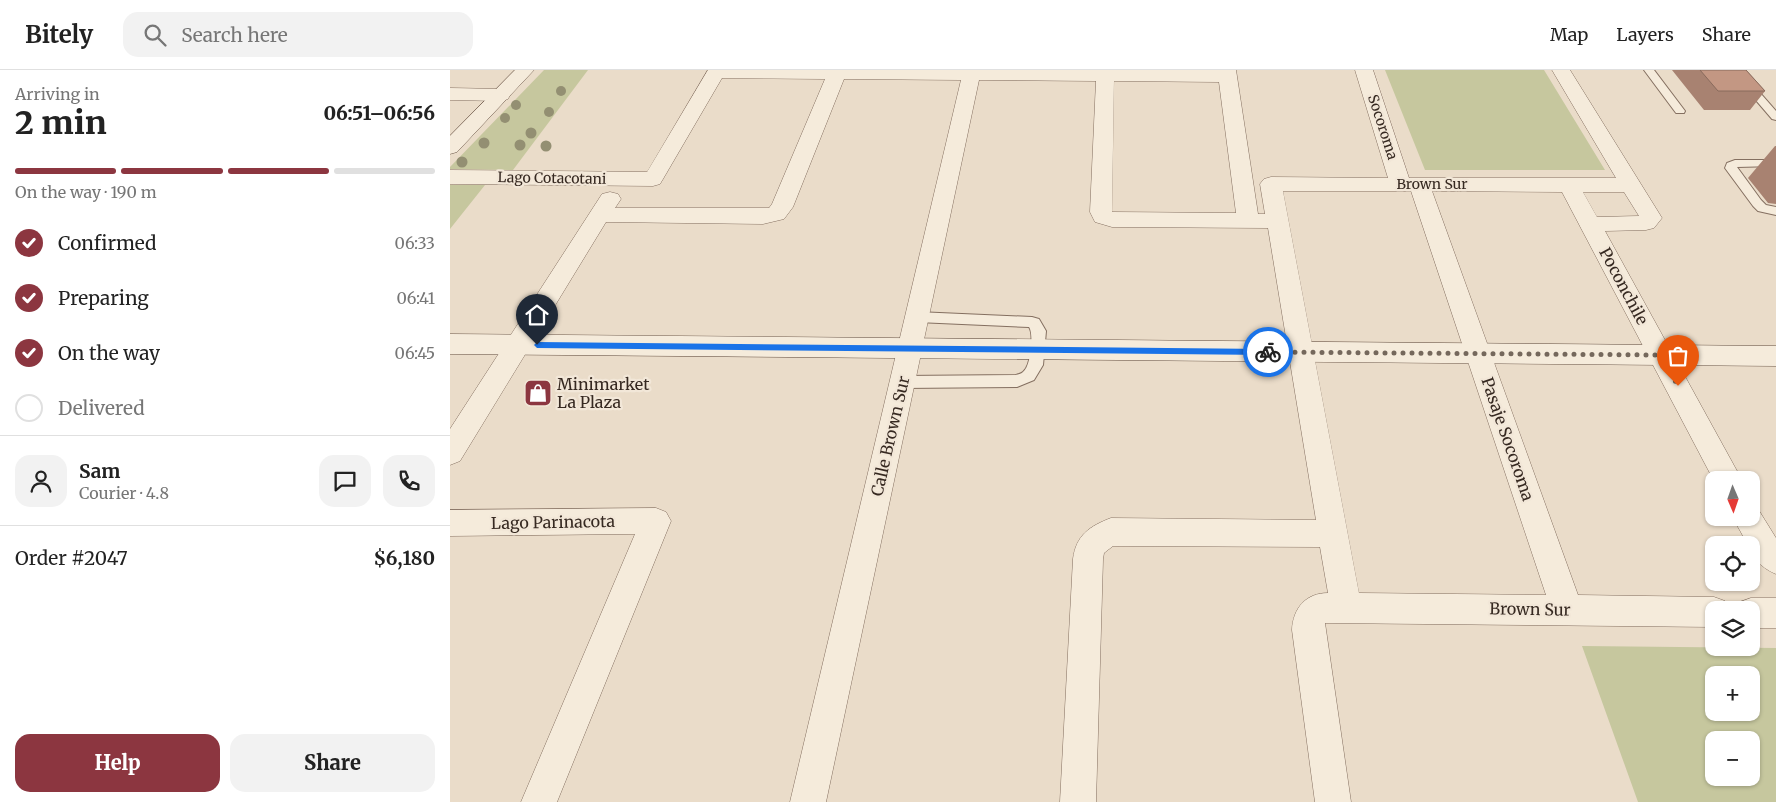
<!DOCTYPE html>
<html lang="en">
<head>
<meta charset="utf-8">
<style>
	:root { --surface:#fff; --page:#f2f2f2; --text:#222; --muted:#767676; --line:#e0e0e0; --accent:#8c3640 }
	body { margin:0; font-family:Merriweather,serif; background:var(--page); color:var(--text); height:100vh; display:flex; flex-direction:column; font-size:19px; white-space:nowrap }
	* { box-sizing:border-box; margin:0 }
	p { font-size:16px; color:var(--muted) }
	.icon { flex:none; width:28px; height:28px; fill:none; stroke:currentColor; stroke-width:2; stroke-linecap:round; stroke-linejoin:round }
	.map { position:relative; flex:1; overflow:hidden }
	.sheet { display:flex; flex-direction:column; background:var(--surface); width:450px }
	.sheet>* { flex:none }
	.needle { width:32px; rotate:178deg }
	.buttons { position:absolute; left:1255px; top:401px; display:grid; gap:10px }
	.buttons a { display:grid; place-items:center; width:55px; height:55px; border-radius:10px; background:var(--surface); box-shadow:0 1px 4px #0004; font-size:25px }
	.pin { position:absolute; display:grid; place-items:center; width:42px; height:42px; color:#fff; margin:-51px -21px; border-radius:50% 50% 50% 0; rotate:-45deg; box-shadow:0 0 5px #0007 }
	.pin .icon { rotate:45deg }
	.courier { position:absolute; display:grid; place-items:center; width:50px; height:50px; margin:-25px; border:4px solid #1a73e8; border-radius:50%; background:#fff; color:#222; box-shadow:0 1px 6px #0007 }
	.head em { font-style:normal; font-weight:800 }
	.head div { display:flex; flex-direction:column-reverse }
	.head { display:flex; align-items:center; justify-content:space-between; height:85px; padding:0 15px }
	h1 { font-size:32px; font-weight:800; line-height:38px }
	.bar { display:grid; grid-template-columns:repeat(4,1fr); gap:8px 5px; align-content:center; height:60px; padding:0 15px }
	.bar i { height:6px; border-radius:4px; background:var(--line) }
	.bar .current { background:var(--accent) }
	.bar p { grid-column:span 4 }
	.line { display:flex; align-items:center; gap:12px; padding:0 15px; border-top:1px solid var(--line) }
	.line div { flex:1 }
	.round { display:grid; place-items:center; flex:none; width:52px; height:52px; border-radius:15px; background:var(--page) }
	ol { padding:0 15px; list-style:none }
	li { display:flex; align-items:center; gap:15px; height:55px }
	li p { margin-inline-start:auto }
	li .icon { padding:5px; border-radius:50%; background:var(--accent); color:#fff; stroke-width:4 }
	li:last-child { color:var(--muted) }
	li i { width:28px; height:28px; border:2px solid var(--line); border-radius:50% }
	.action { display:flex; gap:10px; margin-top:auto; padding:10px 15px }
	.action a { flex:1; height:58px; border-radius:15px; background:var(--accent); color:#fff; font-size:20px; font-weight:800; line-height:58px; text-align:center }
	.action a+a { background:var(--page); color:var(--text) }
	header { display:flex; align-items:center; gap:30px; box-sizing:border-box; height:70px; padding:0 25px; background:var(--surface); border-bottom:1px solid var(--line) }
	header strong { font-size:24px }
	nav { display:flex; gap:28px; margin-inline-start:auto; font-size:18px }
	.search { width:350px; height:45px; background:var(--page); display:flex; align-items:center; gap:12px; box-sizing:border-box; padding:0 18px; border-radius:15px; color:var(--muted); font-size:19px }
	main { display:flex; flex:1; min-height:0 }
	.map>svg:first-child { display:block }
	.green { fill:#c6c79e; fill-rule:evenodd }
	.lines { fill:none; stroke-linecap:round; stroke-linejoin:round }
	.lane-casing { stroke:#846f60; stroke-width:2 }
	.street-casing { stroke:#846f60; stroke-width:1 }
	.secondary-casing { stroke:#665143; stroke-width:1 }
	.lane { fill:#f5ebdb; fill-rule:evenodd }
	.street { fill:#f5ebdb; fill-rule:evenodd }
	.secondary { fill:#f5ebdb; fill-rule:evenodd }
	.tree { fill:#938f72 }
	.wall { fill:#a88271 }
	.building { fill:#c39783; stroke:#886a5c }
	.route { fill:#1a73e8 }
	.done { stroke:#75685c; stroke-width:5; stroke-dasharray:0 9 }
	.labels { text-anchor:middle; stroke-width:4.5; stroke-linejoin:round; paint-order:stroke }
	.far-street-label { font-size:14px; fill:#362921; stroke:#f2e7d8 }
	.street-label { font-size:16px; fill:#362921; stroke:#f2e7d8 }
	.poi-label { font-size:16px; fill:#362921; stroke:#f2e7d8; text-anchor:start }
</style>
</head>
<body>
<header>
<strong>Bitely</strong>
<div class="search"><svg class="icon" aria-label="search" viewBox="0 0 24 24"><circle cx="10" cy="10" r="6"/><path d="M15 15l6 6"/></svg>Search here</div>
<nav><a>Map</a><a>Layers</a><a>Share</a></nav>
</header>
<main>
<section class="sheet">
<div class="head"><div><h1>2 min</h1><p>Arriving in</p></div><em>06:51–06:56</em></div>
<div class="bar"><i class="current"></i><i class="current"></i><i class="current"></i><i></i><p>On the way · 190 m</p></div>
<ol>
<li><svg class="icon" aria-label="check" viewBox="0 0 24 24"><path d="M5 12l5 5 9-10"/></svg>Confirmed<p>06:33</p></li>
<li><svg class="icon" aria-label="check" viewBox="0 0 24 24"><path d="M5 12l5 5 9-10"/></svg>Preparing<p>06:41</p></li>
<li><svg class="icon" aria-label="check" viewBox="0 0 24 24"><path d="M5 12l5 5 9-10"/></svg>On the way<p>06:45</p></li>
<li><i></i>Delivered</li>
</ol>
<div class="line" style="height:90px"><a class="round"><svg class="icon" aria-label="person" viewBox="0 0 24 24"><circle cx="12" cy="8" r="4"/><path d="M4 21q1-7 8-7t8 7"/></svg></a><div><b>Sam</b><p>Courier · 4.8</p></div><a class="round"><svg class="icon" aria-label="chat" viewBox="0 0 24 24"><path d="M4 5h16v11H9l-5 4z"/></svg></a><a class="round"><svg class="icon" aria-label="phone" viewBox="0 0 24 24"><path d="M5 4h4l2 5-3 2q2 4 5 5l2-3 5 2v4C11 20 4 13 5 4z"/></svg></a></div>
<div class="line" style="height:65px"><div>Order #2047</div><b>$6,180</b></div>
<div class="action"><a>Help</a><a>Share</a></div>
</section>
<div class="map">
<svg width="1326" height="732" viewBox="0 0 1326 732">
	<rect width="100%" height="100%" fill="#eadcc9"/>
	<path class="green" d="M94 0H138L63 100 0 99V97Z
		M935 0H1094L1155 100H975Z
		M0 115H35L0 159Z
		M1132 576 1326 578V732H1188ZM1264 605H1301V642H1264ZM1264 670H1301V708H1264Z"/>
	<g class="lines">
		<defs>
			<path id="lane" d="M1194 0H1204L1235 41 1234 43H1226Z
				M1280 0H1290L1326 41V50L1322 49Z
				M1285 90H1326V96L1287 97 1311 130 1316 135 1326 137V145L1308 141 1303 136 1275 98 1277 93Z
				M467 242 582 247 589 249 596 261 593 295 584 310 567 317 452 318 447 316 445 312 447 308 452 306 566 305C568 304 571 304 573 302 581 296 584 264 579 257L467 252 462 250 460 247 462 244Z"/>
			<path id="street" d="M258 0H786L808 144H815L810 114 814 109 821 107 938 108 905 0H923L959 108H1166L1102 0H1120L1212 148 1204 158 1196 160 1155 161 1292 410 1264 411 1112 122 982 121 1128 525 1264 527 1275 531 1279 540H1264V557L875 553 901 732H865L842 560C843 538 856 523 878 523L870 477 663 476 654 483 653 489 646 732H610L623 489C626 465 640 456 661 448L866 450 818 158 662 157 645 152 640 142 646 11 529 10 376 732H340L511 10 394 9 343 137 334 149 313 154 156 152 10 391 0 395V359L152 124 160 122 168 124 171 129 165 138H319L322 134 375 9 272 8 213 109 210 114 203 116 0 114V100L197 102ZM664 11 769 12 786 143 662 142ZM833 121H961L1096 525 909 523ZM1133 122H1174L1189 146 1147 147Z
				M0 18 51 19 58 21 60 25 58 29 51 31 0 30Z
				M1301 436 1308 439 1326 468V504C1314 499 1301 489 1301 475H1298L1283 448H1301Z
				M206 438 216 442 221 451 107 732H71L185 464 0 466V440Z
				M1301 528H1326V558H1301V540H1286L1290 532Z"/>
			<path id="secondary" d="M65 0H84L7 82 0 84V66Z
				M0 264 1326 276V296L0 284Z"/>
		</defs>
		<use href="#lane" class="lane-casing"/>
		<use href="#street" class="street-casing"/>
		<use href="#secondary" class="secondary-casing"/>
		<use href="#lane" class="lane"/>
		<use href="#street" class="street"/>
		<use href="#secondary" class="secondary"/>
	</g>
	<g class="tree">
		<circle cx="111" cy="21" r="5"/>
		<circle cx="66" cy="35" r="5"/>
		<circle cx="99" cy="42" r="5"/>
		<circle cx="55" cy="48" r="5"/>
		<circle cx="81" cy="63" r="5.5"/>
		<circle cx="34" cy="73" r="5.5"/>
		<circle cx="70" cy="75" r="5.5"/>
		<circle cx="96" cy="76" r="5.5"/>
		<circle cx="12" cy="92" r="5.5"/>
	</g>
	<path class="wall" d="M1222 0H1296L1315 21 1300 40H1254Z
		M1325 76H1326V134L1318 133 1298 108Z"/>
	<path class="building" d="M1250 0H1296L1315 21H1268Z"/>
	<path class="route" d="M87 272 818 279 822 282 818 285 87 278 84 275Z"/>
	<g class="lines">
		<path class="done" d="M818 282 1211 285 1228 316"/>
	</g>
	<defs>
		<symbol id="shop-square" viewBox="-11 -11 22 22"><rect x="-9" y="-9" width="18" height="18" rx="4" fill="#8c3640" stroke="#f2e7d8"/><path d="M-5-2.5h2.3a2.7 3.5 0 0 1 5.4 0H5L5.5 6h-11ZM-1.5-2.5h3a1.5 2.3 0 0 0-3 0Z" fill="#fff"/></symbol>
	</defs>
	<g fill-rule="evenodd">
		<use href="#shop-square" x="72" y="307" width="32" height="32"/>
	</g>
	<g class="labels">
		<g class="far-street-label">
			<text transform="translate(933 57) rotate(72)" y="5">Socoroma</text>
			<text transform="translate(102 108) rotate(1)" y="5">Lago Cotacotani</text>
			<text x="982" y="119">Brown Sur</text>
		</g>
		<g class="street-label">
			<text transform="translate(1174 216) rotate(62)" y="6">Poconchile</text>
			<text transform="translate(440 366) rotate(-77)" y="6">Calle Brown Sur</text>
			<text transform="translate(1058 369) rotate(71)" y="6">Pasaje Socoroma</text>
			<text transform="translate(103 452) rotate(-1)" y="6">Lago Parinacota</text>
			<text transform="translate(1080 539) rotate(1)" y="6">Brown Sur</text>
		</g>
		<g class="poi-label">
			<text x="107" y="320">Minimarket<tspan x="107" dy="18">La Plaza</tspan></text>
		</g>
	</g>
</svg>
<div class="buttons">
<a><svg class="needle" viewBox="-14 -14 28 28"><path d="M0-13l5 13h-10z" fill="#e53935"/><path d="M0 13l5-13h-10z" fill="#767676"/></svg></a>
<a><svg class="icon" aria-label="locate" viewBox="0 0 24 24"><circle cx="12" cy="12" r="6"/><path d="M12 2v4M12 18v4M2 12h4M18 12h4"/></svg></a>
<a><svg class="icon" aria-label="layers" viewBox="0 0 24 24"><path d="M12 4l9 5-9 5-9-5zM3 14l9 5 9-5"/></svg></a>
<a>+</a>
<a>−</a>
</div>
<div class="pin" style="left:1228px;top:316px;background:#ea580c"><svg class="icon" aria-label="bag" viewBox="0 0 24 24"><path d="M5 8h14l-1 12H6zM9 8a3 3 0 0 1 6 0"/></svg></div>
<div class="pin" style="left:87px;top:275px;background:#1f2937"><svg class="icon" aria-label="home" viewBox="0 0 24 24"><path d="M3 11l9-7 9 7M6 9v11h12V9"/></svg></div>
<div class="courier" style="left:818px;top:282px"><svg class="icon" aria-label="bike" viewBox="0 0 24 24"><circle cx="6" cy="16" r="4"/><circle cx="18" cy="16" r="4"/><path d="M6 16l4-8h5l3 8M10 8l3 8H6M13 5h3"/></svg></div>
</div>
</main>
</body>
</html>
